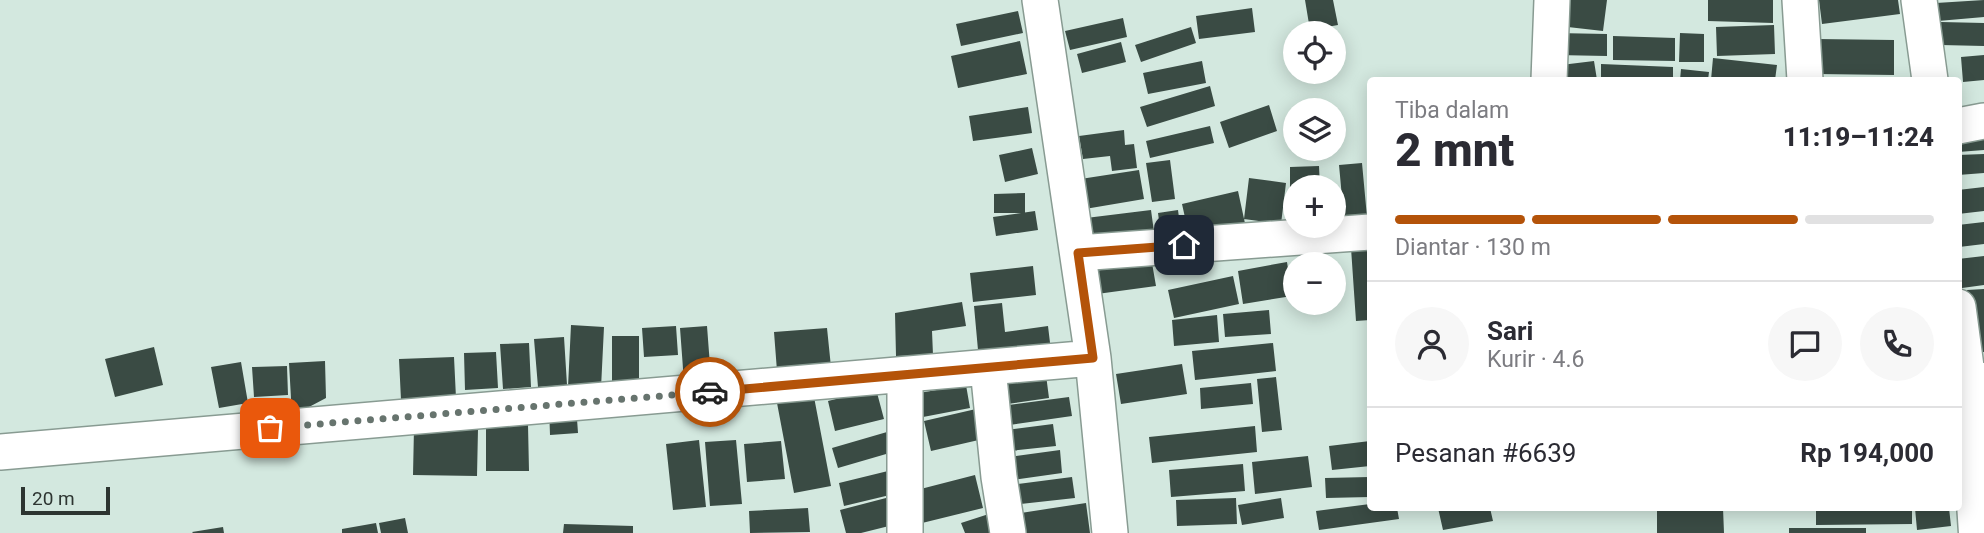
<!DOCTYPE html>
<html lang="id">
<head>
<meta charset="utf-8">
<style>
	:root { --surface:#fff; --page:#f7f7f7; --text:#2b2b33; --muted:#7c7c81; --line:#e1e1e2; --accent:#b45309 }
	body { margin:0; font-family:Roboto,sans-serif; background:var(--page); color:var(--text); height:100vh; display:flex; flex-direction:column; font-size:26px; white-space:nowrap }
	* { box-sizing:border-box; margin:0 }
	p { font-size:23px; color:var(--muted) }
	.icon { flex:none; width:38px; height:38px; fill:none; stroke:currentColor; stroke-width:2; stroke-linecap:round; stroke-linejoin:round }
	.map { position:relative; flex:1; overflow:hidden }
	.panel { position:absolute; left:1367px; top:77px; width:595px; height:434px; display:flex; flex-direction:column; background:var(--surface); border-radius:7px; box-shadow:0 4px 18px #0003 }
	.panel>* { flex:none }
	.controls { position:absolute; left:1283px; top:21px; display:grid; gap:14px }
	.controls a { display:grid; place-items:center; width:63px; height:63px; border-radius:50%; background:var(--surface); box-shadow:0 4px 18px #0003; font-size:35px }
	.scale { position:absolute; left:21px; bottom:18px; width:89px; box-sizing:border-box; padding-left:7px; border:4px solid #2d3531; border-top:0; font-size:19px; line-height:24px; white-space:nowrap; color:#2d3531; -webkit-text-stroke:5px #d3e8df; paint-order:stroke }
	.pin { position:absolute; display:grid; place-items:center; width:60px; height:60px; color:#fff; margin:-30px; border-radius:14px; box-shadow:0 4px 10px #0006 }
	.courier { position:absolute; display:grid; place-items:center; width:70px; height:70px; margin:-35px; border:5px solid #b45309; border-radius:50%; background:#fff; color:#222; box-shadow:0 2px 9px #0007 }
	.head em { font-style:normal; font-weight:800 }
	.head div { display:flex; flex-direction:column-reverse }
	.head { display:flex; align-items:center; justify-content:space-between; height:119px; padding:0 28px }
	h1 { font-size:46px; font-weight:800; line-height:52px }
	.bar { display:grid; grid-template-columns:repeat(4,1fr); gap:10px 7px; align-content:center; height:84px; padding:0 28px }
	.bar i { height:9px; border-radius:5px; background:var(--line) }
	.bar .active { background:var(--accent) }
	.bar p { grid-column:span 4 }
	.line { display:flex; align-items:center; gap:18px; padding:0 28px; border-top:2px solid var(--line) }
	.line div { flex:1 }
	.round { display:grid; place-items:center; flex:none; width:74px; height:74px; border-radius:37px; background:var(--page) }
	.map>svg:first-child { display:block }
	.building { fill:#3a4b44 }
	.lines { fill:none; stroke-linecap:round; stroke-linejoin:round }
	.street-casing { stroke:#889b92; stroke-width:38 }
	.secondary-casing { stroke:#889b92; stroke-width:41 }
	.street { stroke:#fff; stroke-width:35 }
	.secondary { stroke:#fff; stroke-width:38 }
	.done { stroke:#67746e; stroke-width:7; stroke-dasharray:0 12.6 }
	.route { stroke:#b45309; stroke-width:9 }
</style>
</head>
<body>
<div class="map">
<svg width="1984" height="533" viewBox="0 0 1984 533">
	<rect width="100%" height="100%" fill="#d3e8df"/>
	<path class="building" d="M1305 0H1333L1338 25 1310 30Z
		M1562 0H1607L1603 31 1559 26Z
		M1708 0H1773V23L1708 21Z
		M1819 0H1898L1900 14 1822 24Z
		M1984 0V17L1938 21 1936 3Z
		M1252 8 1255 32 1199 39 1196 16Z
		M1018 11 1023 33 961 46 956 24Z
		M1123 18 1127 37 1070 50 1065 31Z
		M1941 22 1984 23V46L1941 45Z
		M1774 25 1775 54 1717 56 1716 27Z
		M1191 27 1196 43 1141 62 1135 45Z
		M1556 33 1607 34V56L1556 55Z
		M1680 33 1704 34V62H1679Z
		M1613 36 1675 38V61L1613 60Z
		M1817 39 1894 40V75L1817 74Z
		M1020 41 1027 74 958 88 951 56Z
		M1121 42 1126 62 1082 73 1077 54Z
		M1984 55V80L1963 82 1961 57Z
		M1713 58 1777 65 1775 80H1711Z
		M1202 61 1206 83 1148 94 1143 73Z
		M1594 61 1597 80H1563L1561 65Z
		M1601 64 1673 67V80H1601Z
		M1681 69 1709 72 1708 80H1680Z
		M1210 86 1215 106 1147 127 1140 107Z
		M1269 105 1277 131 1229 148 1220 122Z
		M1028 107 1032 133 973 141 969 116Z
		M1210 126 1214 143 1150 158 1146 141Z
		M1984 127V150L1958 152V129Z
		M1124 130 1125 145 1134 144 1137 168 1112 171 1110 156 1083 159 1079 136Z
		M1032 148 1038 174 1005 182 999 155Z
		M1984 154V173L1958 175V155Z
		M1170 160 1175 199 1152 202 1146 163Z
		M1362 163 1367 217 1344 219 1339 165Z
		M1319 166 1320 187H1295V228H1290V167Z
		M1139 170 1144 199 1079 210 1074 180Z
		M1249 178 1286 183 1281 224 1244 219Z
		M1984 187V211L1958 214V190Z
		M1238 191 1246 228 1190 240 1182 204Z
		M1025 193V213H994V194Z
		M1151 210 1154 232 1089 240 1086 218Z
		M1178 210 1182 241 1162 243 1158 213Z
		M1035 211 1038 230 996 236 993 217Z
		M1984 222V244L1959 247 1958 225Z
		M1370 247V320L1356 321 1351 248Z
		M1984 256V285L1962 288 1958 259Z
		M1287 262 1292 296 1243 304 1238 271Z
		M1152 263 1156 286 1097 294 1094 271Z
		M1033 266 1036 295 973 302 970 273Z
		M1233 276 1239 304 1174 318 1168 290Z
		M1984 289V352L1972 353 1967 290Z
		M962 302 966 326 932 331 933 355 896 356 895 313Z
		M1002 303 1005 332 1048 326 1051 351 979 361 974 306Z
		M1269 310 1271 334 1225 337 1223 314Z
		M1217 315 1219 342 1174 346 1172 320Z
		M571 325 604 327 601 388 568 387Z
		M676 326 678 355 644 357 642 328Z
		M707 326 711 379 684 382 680 328Z
		M827 328 831 367 777 371 774 332Z
		M612 336H639V387L612 386Z
		M564 337 567 385 538 387 534 339Z
		M529 343 531 387 503 389 500 344Z
		M1273 343 1276 371 1195 380 1192 351Z
		M154 347 163 385 115 397 105 359Z
		M496 352 498 388 465 390 464 353Z
		M454 357 456 398 401 400 399 359Z
		M325 361 326 398 292 416 289 363Z
		M241 362 248 403 219 408 211 367Z
		M1182 364 1187 394 1121 404 1116 374Z
		M287 366 288 395 254 397 252 367Z
		M1046 375 1049 398 994 406 991 383Z
		M1276 377 1282 430 1262 432 1257 379Z
		M1251 383 1253 404 1201 409 1200 388Z
		M966 385 970 408 923 417 919 393Z
		M876 389 884 419 835 431 828 401Z
		M814 397 831 486 794 493 777 403Z
		M1069 397 1072 416 1003 426 1001 406Z
		M576 405 578 433 550 435 549 406Z
		M976 409 983 439 931 451 924 421Z
		M1053 424 1056 446 1001 452 998 431Z
		M486 425H528L529 471H486Z
		M1255 426 1257 452 1152 463 1149 437Z
		M414 428 478 429 477 476 413 475Z
		M887 432 893 452 838 468 832 448Z
		M699 440 706 507 673 510 666 444Z
		M736 440 742 504 710 506 705 442Z
		M781 441 785 479 747 482 744 444Z
		M1370 441V466L1332 470 1329 446Z
		M1060 450 1062 473 1006 481 1002 458Z
		M1308 456 1312 487 1255 494 1252 462Z
		M1243 464 1245 491 1171 497 1169 470Z
		M888 471 894 494 844 506 839 483Z
		M975 475 983 508 918 524 909 492Z
		M1072 477 1075 498 1012 505 1010 485Z
		M1370 477V497L1326 498 1325 478Z
		M886 498 893 525 861 533H846L840 510Z
		M1236 498 1237 524 1177 526 1176 500Z
		M1281 498 1284 518 1242 525 1238 505Z
		M1086 503 1090 533H1010L1007 515Z
		M1370 504V508H1397L1399 519 1319 530 1316 511Z
		M808 508 810 532 750 533 749 511Z
		M1438 508H1490L1493 521 1443 530Z
		M1657 508H1723L1724 533H1657Z
		M1912 508V524L1816 525V510Z
		M1915 508H1949L1951 526 1917 530Z
		M995 512 1003 533H965L961 523Z
		M405 518 408 533H381L379 523Z
		M376 523 378 533H342V529Z
		M564 524 633 526V533H563Z
		M223 527 224 533H193L192 532Z
		M1789 528H1866V533H1789Z"/>
	<g class="lines">
		<defs>
			<path id="street" d="M1040 0 1093 358 1110 533
				M1800 0 1805 80
				M1919 0 1930 80
				M1549 80 1552 0
				M1958 126 1984 121
				M1078 253 1370 232
				M1958 307 1968 382
				M988 368 999 477 1008 533
				M905 376V533
				M0 452 1093 358"/>
			<path id="secondary" d="M1978 533 1968 382H1984"/>
		</defs>
		<use href="#street" class="street-casing"/>
		<use href="#secondary" class="secondary-casing"/>
		<use href="#street" class="street"/>
		<use href="#secondary" class="secondary"/>
	</g>
	<g class="lines">
		<path class="done" d="M270 428 710 392"/>
		<path class="route" d="M710 392 1093 358 1078 253 1184 245"/>
	</g>
</svg>
<div class="controls">
<a><svg class="icon" aria-label="locate" viewBox="0 0 24 24"><circle cx="12" cy="12" r="6"/><path d="M12 2v4M12 18v4M2 12h4M18 12h4"/></svg></a>
<a><svg class="icon" aria-label="layers" viewBox="0 0 24 24"><path d="M12 4l9 5-9 5-9-5zM3 14l9 5 9-5"/></svg></a>
<a>+</a>
<a>−</a>
</div>
<div class="scale">20 m</div>
<div class="pin" style="left:270px;top:428px;background:#ea580c"><svg class="icon" aria-label="bag" viewBox="0 0 24 24"><path d="M5 8h14l-1 12H6zM9 8a3 3 0 0 1 6 0"/></svg></div>
<div class="pin" style="left:1184px;top:245px;background:#1f2937"><svg class="icon" aria-label="home" viewBox="0 0 24 24"><path d="M3 11l9-7 9 7M6 9v11h12V9"/></svg></div>
<div class="courier" style="left:710px;top:392px"><svg class="icon" aria-label="car" viewBox="0 0 24 24"><path d="M5 17H2v-5l4-1 3-4h7l3 4 3 1v5h-3M9 17h6M6 11h13"/><circle cx="7" cy="17" r="2"/><circle cx="17" cy="17" r="2"/></svg></div>
<section class="panel">
<div class="head"><div><h1>2 mnt</h1><p>Tiba dalam</p></div><em>11:19–11:24</em></div>
<div class="bar"><i class="active"></i><i class="active"></i><i class="active"></i><i></i><p>Diantar · 130 m</p></div>
<div class="line" style="height:126px"><a class="round"><svg class="icon" aria-label="person" viewBox="0 0 24 24"><circle cx="12" cy="8" r="4"/><path d="M4 21q1-7 8-7t8 7"/></svg></a><div><b>Sari</b><p>Kurir · 4.6</p></div><a class="round"><svg class="icon" aria-label="chat" viewBox="0 0 24 24"><path d="M4 5h16v11H9l-5 4z"/></svg></a><a class="round"><svg class="icon" aria-label="phone" viewBox="0 0 24 24"><path d="M5 4h4l2 5-3 2q2 4 5 5l2-3 5 2v4C11 20 4 13 5 4z"/></svg></a></div>
<div class="line" style="height:91px"><div>Pesanan #6639</div><b>Rp 194,000</b></div>
</section>
</div>
</body>
</html>
